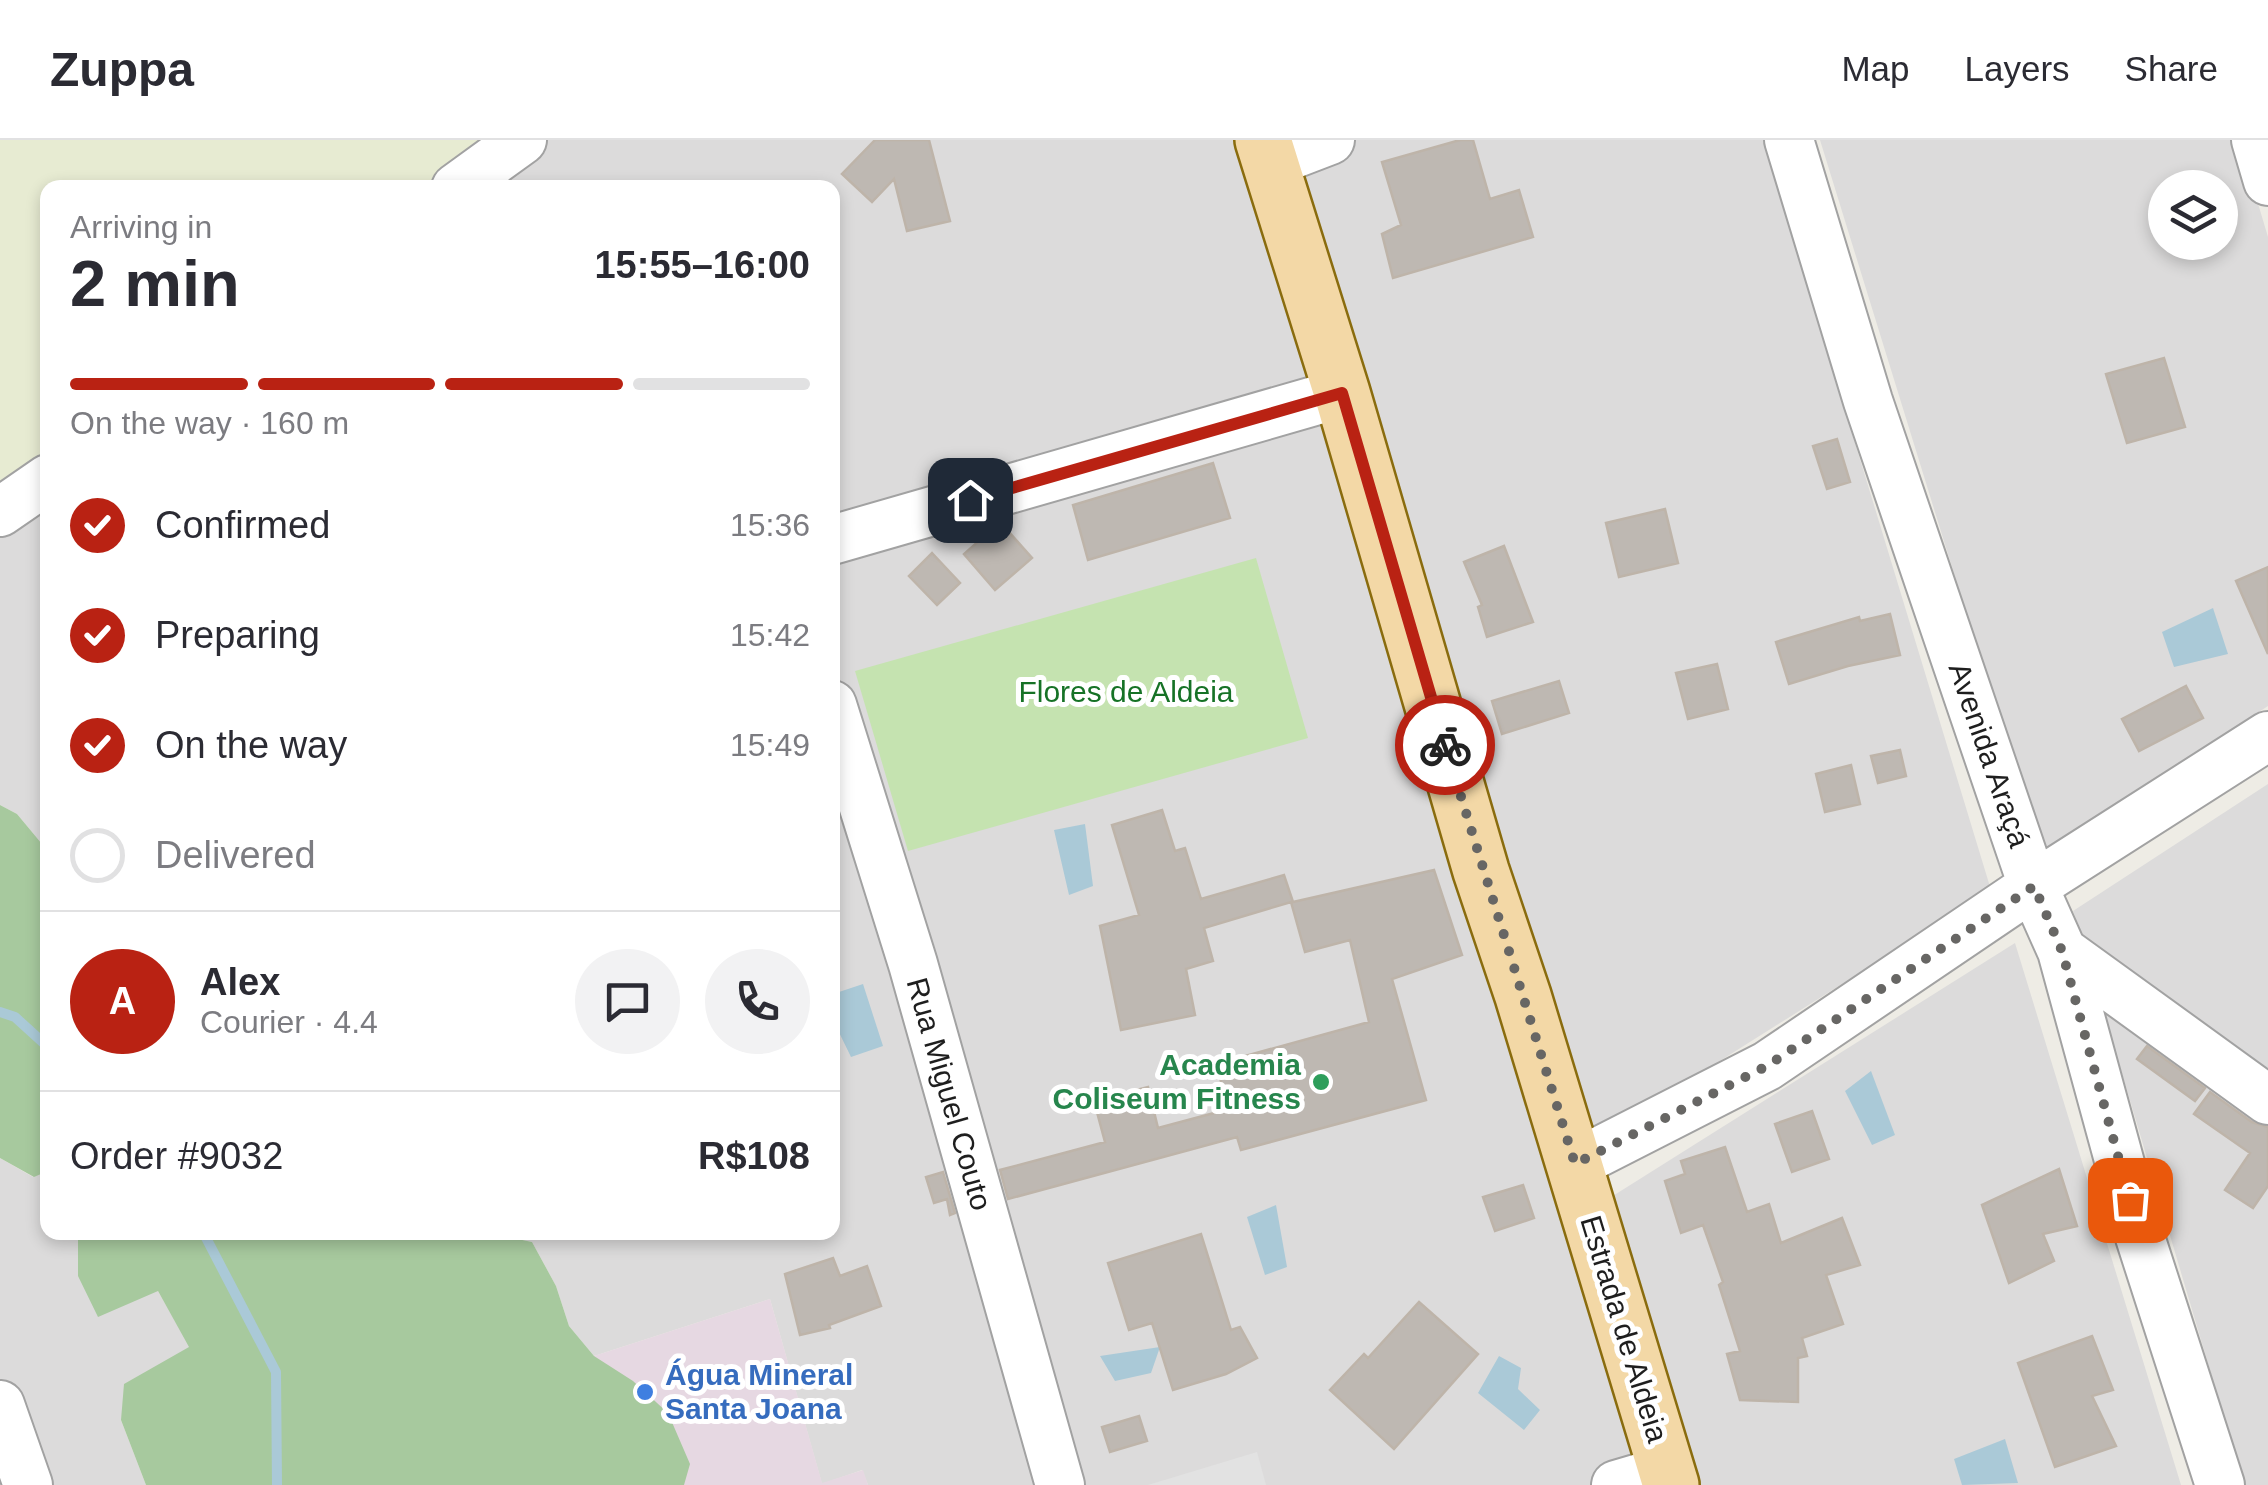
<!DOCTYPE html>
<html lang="en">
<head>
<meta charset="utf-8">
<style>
	:root { --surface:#fff; --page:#f2f2f3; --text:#2b2b33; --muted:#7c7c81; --line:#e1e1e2; --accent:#b92213 }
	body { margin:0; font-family:Arial,sans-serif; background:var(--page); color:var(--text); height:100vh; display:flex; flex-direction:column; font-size:38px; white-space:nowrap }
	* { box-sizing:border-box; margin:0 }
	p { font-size:32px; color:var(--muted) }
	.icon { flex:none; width:55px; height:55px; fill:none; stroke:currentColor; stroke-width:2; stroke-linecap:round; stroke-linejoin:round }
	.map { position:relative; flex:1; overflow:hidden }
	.sheet { position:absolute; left:40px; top:40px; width:800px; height:1060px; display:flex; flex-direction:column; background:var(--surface); border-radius:20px; box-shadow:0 5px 15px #0003 }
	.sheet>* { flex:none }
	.buttons { position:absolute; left:2148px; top:30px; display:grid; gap:20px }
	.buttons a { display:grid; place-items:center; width:90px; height:90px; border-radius:50%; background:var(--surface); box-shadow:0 5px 15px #0003; font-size:50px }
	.pin { position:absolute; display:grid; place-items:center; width:85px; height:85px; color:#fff; margin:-42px; border-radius:20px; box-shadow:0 5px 15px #0006 }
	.courier { position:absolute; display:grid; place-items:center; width:100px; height:100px; margin:-50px; border:8px solid #b92213; border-radius:50%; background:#fff; color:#222; box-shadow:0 2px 12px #0007 }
	.headline em { font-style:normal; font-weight:700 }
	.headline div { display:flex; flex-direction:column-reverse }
	.headline { display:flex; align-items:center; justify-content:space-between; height:170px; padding:0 30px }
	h1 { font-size:65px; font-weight:700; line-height:75px }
	.bar { display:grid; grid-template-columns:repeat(4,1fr); gap:15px 10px; align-content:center; height:120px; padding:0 30px }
	.bar i { height:12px; border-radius:8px; background:var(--line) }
	.bar .on { background:var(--accent) }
	.bar p { grid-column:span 4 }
	.line { display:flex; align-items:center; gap:25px; padding:0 30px; border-top:2px solid var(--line) }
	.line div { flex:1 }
	.round { display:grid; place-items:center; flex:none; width:105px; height:105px; border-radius:52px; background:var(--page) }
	ol { padding:0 30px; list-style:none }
	li { display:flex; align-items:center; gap:30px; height:110px }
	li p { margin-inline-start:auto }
	li .icon { padding:10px; border-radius:50%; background:var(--accent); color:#fff; stroke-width:4 }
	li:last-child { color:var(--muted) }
	li i { width:55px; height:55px; border:5px solid var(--line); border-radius:50% }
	header { display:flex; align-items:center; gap:60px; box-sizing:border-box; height:140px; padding:0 50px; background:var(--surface); border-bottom:2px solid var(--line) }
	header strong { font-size:48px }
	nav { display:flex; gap:55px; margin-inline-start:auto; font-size:35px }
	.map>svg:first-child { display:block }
	.residential { fill:#dcdbdb; fill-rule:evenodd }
	.industrial { fill:#e6d8e2 }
	.farmland { fill:#e7ebd2 }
	.grass { fill:#c5e3b0 }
	.forest { fill:#a7c99e }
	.parking { fill:#e2e2e2 }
	.water { fill:#aac9d7 }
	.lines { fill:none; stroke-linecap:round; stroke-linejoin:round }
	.stream { stroke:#aac9d7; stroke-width:10 }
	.building { fill:#beb8b2; stroke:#beb4a9; stroke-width:2.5 }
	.minor-casing { stroke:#a2a2a2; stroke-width:52 }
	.major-casing { stroke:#8a6c0e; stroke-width:60 }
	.minor { stroke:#fff; stroke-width:48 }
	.major { stroke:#f3d8a6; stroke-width:55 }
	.done { stroke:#676664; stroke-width:10; stroke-dasharray:0 18 }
	.route { stroke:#b92213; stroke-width:12 }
	.leisure-dot { fill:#2e9e5b; stroke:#fff; stroke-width:4 }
	.shop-dot { fill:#3f7fe0; stroke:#fff; stroke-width:4 }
	.labels { text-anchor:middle; stroke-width:10; stroke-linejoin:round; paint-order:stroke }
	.park-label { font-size:30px; fill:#167226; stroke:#fff }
	.street-label { font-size:30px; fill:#1e1e1e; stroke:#fff }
	.leisure-label { font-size:30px; font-weight:bold; fill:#27864d; stroke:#fff; text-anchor:end }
	.shop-label { font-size:30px; font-weight:bold; fill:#366cbe; stroke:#fff; text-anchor:start }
</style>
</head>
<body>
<header>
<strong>Zuppa</strong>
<nav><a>Map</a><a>Layers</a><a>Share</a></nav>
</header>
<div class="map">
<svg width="2268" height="1345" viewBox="0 0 2268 1345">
	<rect width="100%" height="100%" fill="#eeece5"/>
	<path class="residential" d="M510 0H1238L1649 1345H868L862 1330 822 1344 770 1159 594 1216 569 1186 556 1146 532 1102 489 1093 832 1092V48H441Z
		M1281 0H1763L1991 750 1593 1001Z
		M1820 0H2239L2268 97V566L2041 715ZM2165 48H2220V102H2165Z
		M47 319V710L17 674 0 665V351Z
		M2268 644V931L2083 798 2073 771Z
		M2015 803 2181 1345H1696L1608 1059Z
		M2102 866 2268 984V1345H2244Z
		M0 1018 33 1037 47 1031 48 1092 78 1093V1136L158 1151 190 1207 121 1280 146 1345H0Z"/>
	<path class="industrial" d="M770 1159 822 1343 863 1330 868 1345H412L594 1216Z"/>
	<path class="farmland" d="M0 0H510L441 47 48 48 47 319 0 351Z"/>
	<path class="grass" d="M1256 418 1308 598 908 711 855 531Z"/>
	<path class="forest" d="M0 665 17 674 47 710 48 1031 34 1037 0 1018Z
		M489 1093 532 1102 556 1146 569 1186 594 1216 633 1241 668 1273 690 1324 684 1345H146L121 1280 124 1244 189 1207 158 1151 98 1177 78 1136V1093Z"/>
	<path class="parking" d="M1257 1312 1266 1345H1148Z"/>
	<path class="water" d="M2213 468 2228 514 2174 527 2162 492Z
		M1085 684 1093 746 1069 755 1054 690Z
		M863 844 883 906 851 917 833 880V854Z
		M1871 931 1895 995 1872 1005 1845 951Z
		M1276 1065 1287 1127 1265 1135 1247 1077Z
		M1160 1207 1151 1233 1115 1241 1100 1216Z
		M1499 1216 1521 1228 1518 1249 1540 1270 1524 1290 1478 1253Z
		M2005 1299 2018 1343 1962 1345 1954 1319Z"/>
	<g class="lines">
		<path class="stream" d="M0 872 15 877 48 907
			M203 1092 276 1232 277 1345"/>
	</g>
	<path class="building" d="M875 0H929L950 81 907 91 894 39 872 62 842 34Z
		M1460 0H1473L1490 59 1519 50 1533 97 1393 138 1382 94 1401 85 1382 22Z
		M2164 218 2185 287 2127 303 2106 234Z
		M1837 299 1850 342 1827 349 1813 306Z
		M1213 323 1230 378 1088 420 1073 365Z
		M1665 369 1678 423 1619 437 1606 383Z
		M1000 382 1032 418 995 450 964 414Z
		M1504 406 1533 482 1487 497 1478 467 1482 465 1464 422Z
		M932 413 960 443 937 465 909 436Z
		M2268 427V514L2236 441Z
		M1890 474 1900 515 1848 526 1789 544 1776 502 1859 477 1860 481Z
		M1717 524 1728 569 1688 579 1676 533Z
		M1559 541 1569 573 1502 594 1492 561Z
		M2186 546 2203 578 2139 611 2122 579Z
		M1900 610 1906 636 1878 643 1871 616Z
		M1851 625 1860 664 1825 672 1816 634Z
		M1162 670 1175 711 1185 708 1201 759 1284 735 1293 762 1434 730 1462 815 1392 839 1426 960 1241 1010 1237 997 1008 1059 1000 1030 1105 1002 1094 961 1148 947 1158 988 1229 969 1216 924 1369 882 1350 800 1305 812 1291 762 1204 788 1213 821 1186 829 1195 875 1121 890 1100 786 1139 775 1112 685Z
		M2147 906 2205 948 2195 961 2137 919Z
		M2210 952 2252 982 2268 987V1046L2253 1068 2225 1050 2250 1013 2194 974Z
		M1812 971 1829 1019 1792 1032 1775 984Z
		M1725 1007 1747 1072 1769 1064 1781 1103 1842 1078 1860 1125 1826 1135 1843 1184 1802 1198 1807 1216 1798 1218V1262L1740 1260 1727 1214 1740 1211 1719 1145 1723 1142 1703 1085 1681 1093 1665 1041 1685 1034 1681 1021Z
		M2059 1029 2077 1086 2043 1094 2054 1121 2009 1143 1982 1065Z
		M943 1032 955 1073 950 1075 947 1059 934 1063 926 1037Z
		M1523 1045 1534 1078 1495 1091 1483 1057Z
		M1201 1094 1231 1190 1240 1187 1257 1218 1226 1234 1173 1250 1152 1183 1129 1190 1108 1123Z
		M833 1118 840 1136 867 1126 881 1166 829 1185 830 1188 800 1195 785 1134Z
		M1419 1162 1478 1214 1394 1309 1330 1250 1364 1214 1368 1218Z
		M2092 1196 2113 1250 2092 1256 2116 1306 2055 1327 2018 1223Z
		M1139 1276 1147 1301 1110 1312 1102 1287Z"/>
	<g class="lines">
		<defs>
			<path id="minor" d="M1789 0 1868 261 2033 746 2062 811 2140 1097 2220 1345
				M2256 0 2268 41
				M1270 23 1330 0
				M456 48 522 0
				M0 372 48 339
				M832 400 1342 253
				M832 565 913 824 1060 1345
				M2062 811 2268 960
				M1575 1024 1767 926 2033 746 2268 596
				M0 1265 28 1345
				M1616 1345 1667 1330"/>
			<path id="major" d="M1263 0 1342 253 1481 731 1523 856 1671 1345"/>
		</defs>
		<use href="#minor" class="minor-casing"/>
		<use href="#major" class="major-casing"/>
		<use href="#minor" class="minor"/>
		<use href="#major" class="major"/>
	</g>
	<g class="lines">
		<path class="done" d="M1445 605 1575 1024 1767 926 2034 746 2062 811 2130 1060"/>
		<path class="route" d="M970 360 1342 253 1445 605"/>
	</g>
	<circle class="leisure-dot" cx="1321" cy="942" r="10"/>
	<circle class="shop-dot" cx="645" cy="1252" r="10"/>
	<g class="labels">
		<g class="park-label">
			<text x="1126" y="562">Flores de Aldeia</text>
		</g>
		<g class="street-label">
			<text transform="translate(1989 615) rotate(71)" y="10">Avenida Araçá</text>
			<text transform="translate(949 954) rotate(74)" y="10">Rua Miguel Couto</text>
			<text transform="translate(1624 1189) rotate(73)" y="10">Estrada de Aldeia</text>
		</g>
		<g class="leisure-label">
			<text x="1301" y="935">Academia<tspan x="1301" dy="34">Coliseum Fitness</tspan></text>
		</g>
		<g class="shop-label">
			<text x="665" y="1245">Água Mineral<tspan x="665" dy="34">Santa Joana</tspan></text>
		</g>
	</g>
</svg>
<div class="buttons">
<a><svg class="icon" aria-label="layers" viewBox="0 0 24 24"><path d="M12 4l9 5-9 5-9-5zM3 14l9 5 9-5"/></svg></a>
</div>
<div class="pin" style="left:2130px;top:1060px;background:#ea580c"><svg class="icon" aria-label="bag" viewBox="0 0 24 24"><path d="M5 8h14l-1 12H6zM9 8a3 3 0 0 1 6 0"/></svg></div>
<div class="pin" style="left:970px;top:360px;background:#1f2937"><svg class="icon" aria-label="home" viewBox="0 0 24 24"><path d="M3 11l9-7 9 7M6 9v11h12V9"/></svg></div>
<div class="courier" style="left:1445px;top:605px"><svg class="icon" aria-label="bike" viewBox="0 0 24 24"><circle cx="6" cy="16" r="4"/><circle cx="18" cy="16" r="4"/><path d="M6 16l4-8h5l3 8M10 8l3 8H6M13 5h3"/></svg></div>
<section class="sheet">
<div class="headline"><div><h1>2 min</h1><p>Arriving in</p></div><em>15:55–16:00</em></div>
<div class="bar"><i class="on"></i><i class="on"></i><i class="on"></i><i></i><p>On the way · 160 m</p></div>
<ol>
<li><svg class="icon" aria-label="check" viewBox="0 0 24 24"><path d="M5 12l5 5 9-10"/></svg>Confirmed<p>15:36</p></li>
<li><svg class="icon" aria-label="check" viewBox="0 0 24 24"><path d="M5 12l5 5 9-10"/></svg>Preparing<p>15:42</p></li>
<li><svg class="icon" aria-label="check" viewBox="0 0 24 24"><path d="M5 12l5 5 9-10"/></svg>On the way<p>15:49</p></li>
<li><i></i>Delivered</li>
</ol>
<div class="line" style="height:180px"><b class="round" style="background:var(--accent);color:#fff">A</b><div><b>Alex</b><p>Courier · 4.4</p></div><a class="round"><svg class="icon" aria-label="chat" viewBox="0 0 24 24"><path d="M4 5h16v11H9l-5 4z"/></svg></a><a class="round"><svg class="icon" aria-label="phone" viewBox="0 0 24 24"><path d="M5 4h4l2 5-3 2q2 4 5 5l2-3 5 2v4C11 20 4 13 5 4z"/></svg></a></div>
<div class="line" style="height:130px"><div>Order #9032</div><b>R$108</b></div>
</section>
</div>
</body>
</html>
